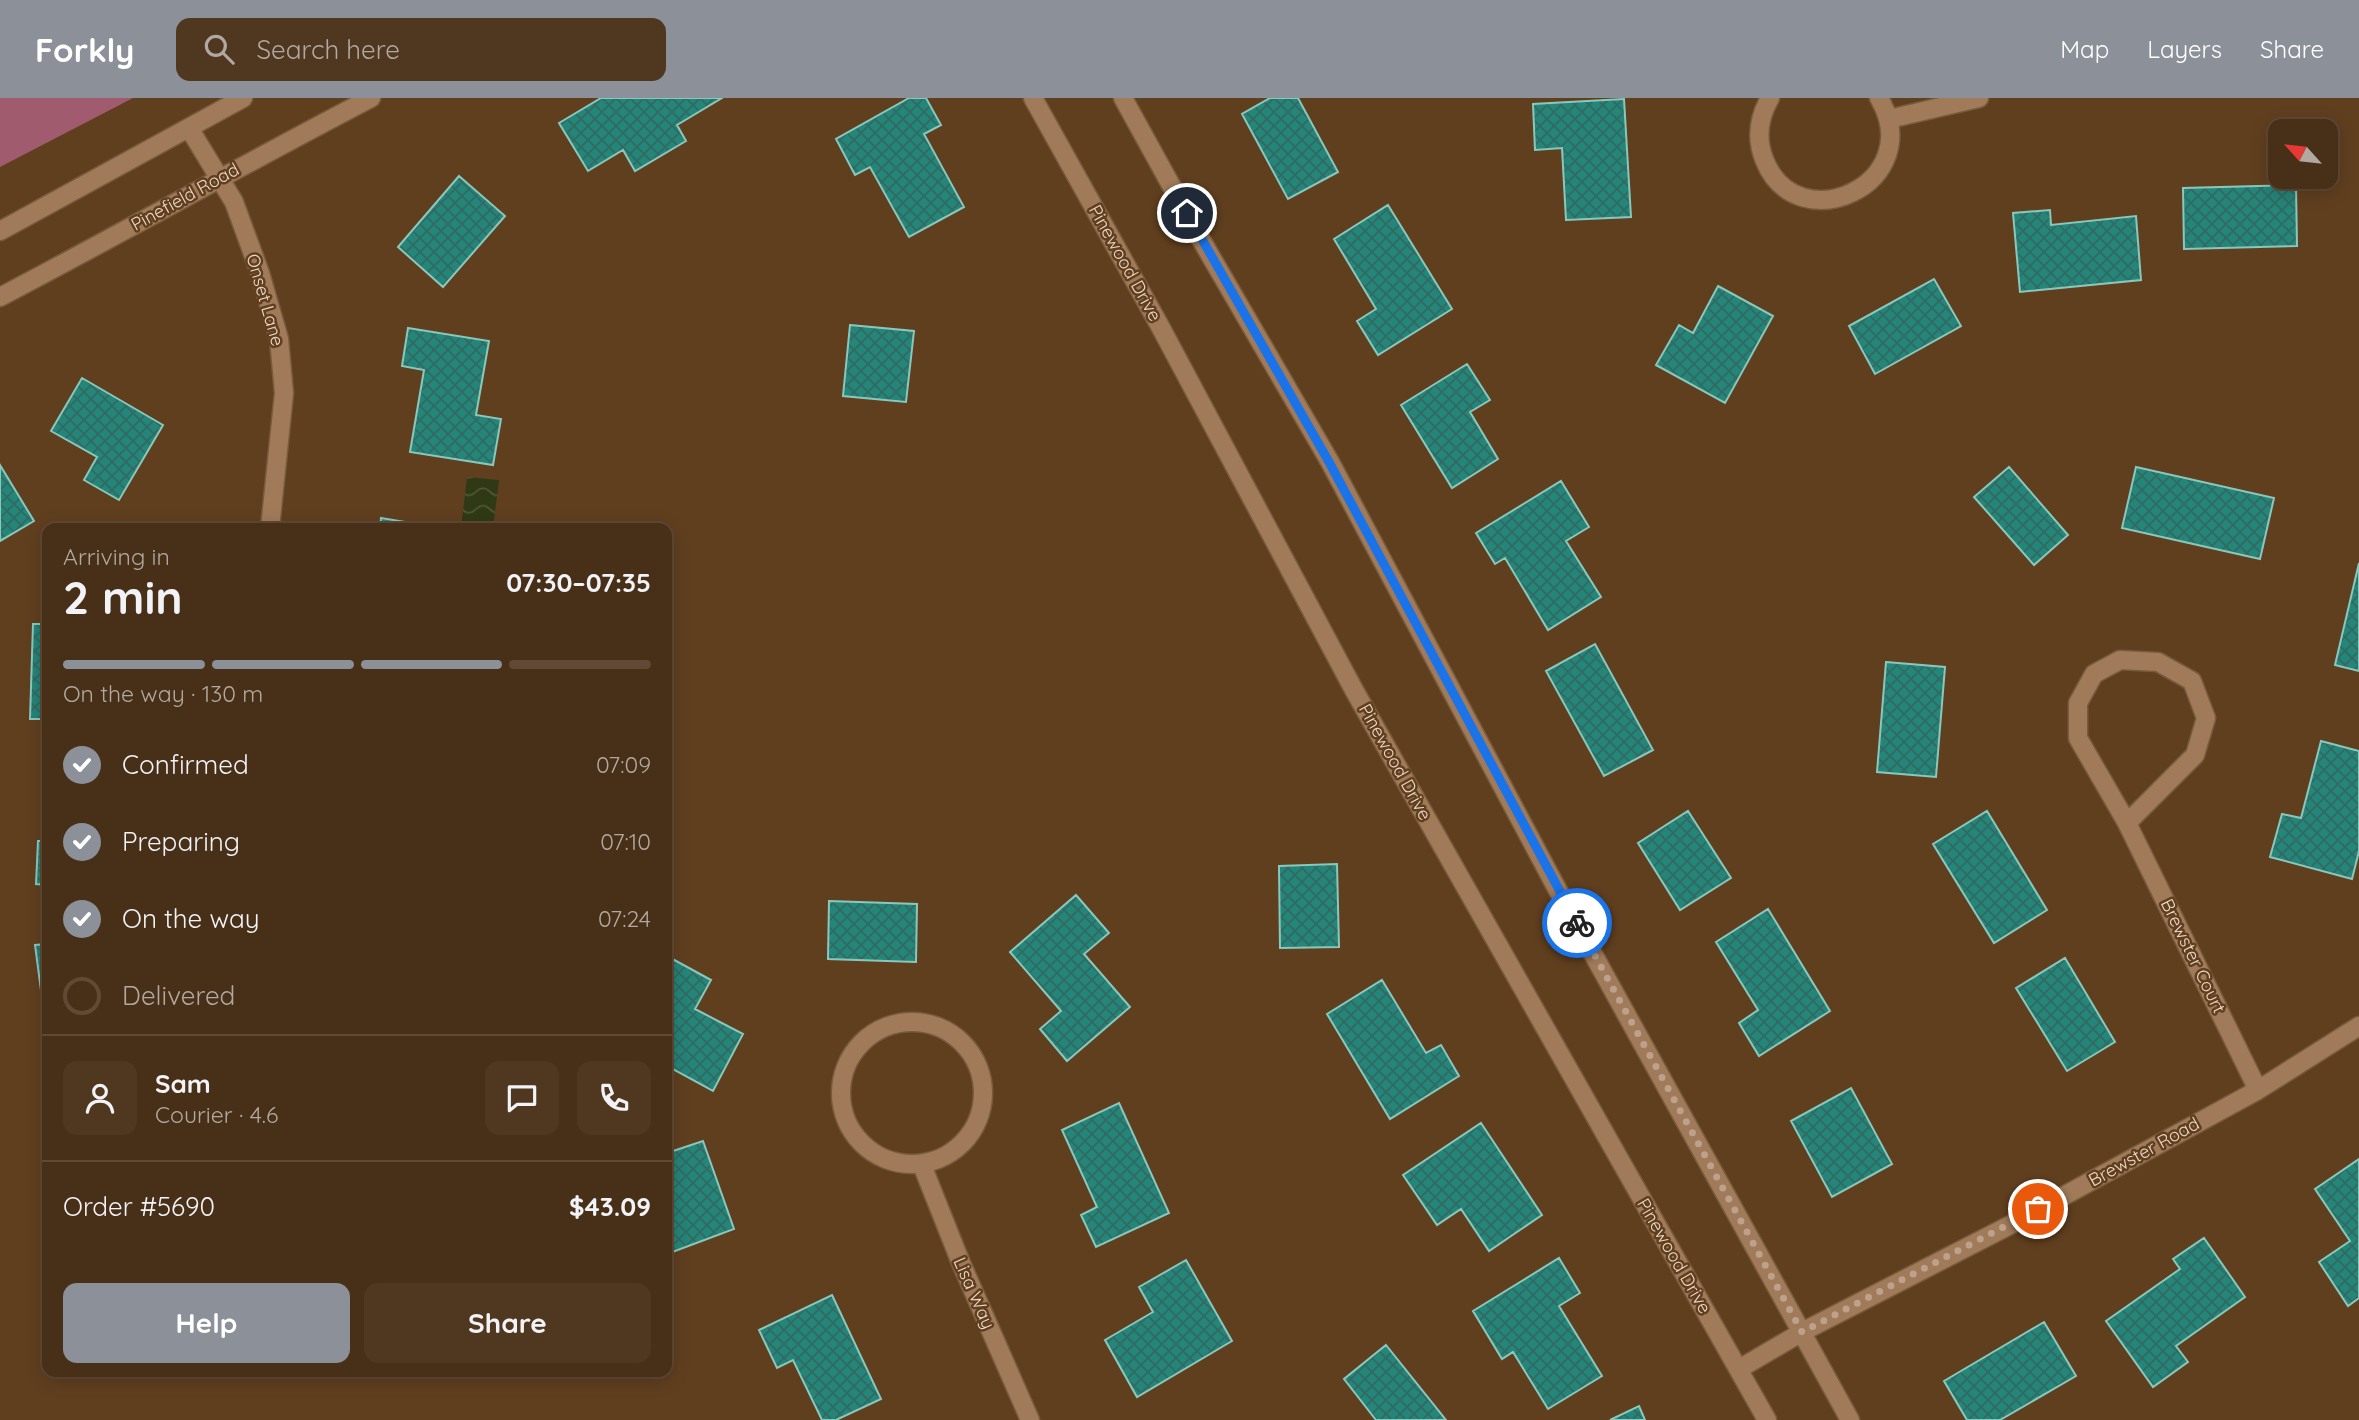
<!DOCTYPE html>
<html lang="en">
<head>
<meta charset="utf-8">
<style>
	:root { --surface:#482f17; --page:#4f3720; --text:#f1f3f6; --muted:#b1a9a1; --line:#604a36; --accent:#8c9099 }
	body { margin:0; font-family:Quicksand,sans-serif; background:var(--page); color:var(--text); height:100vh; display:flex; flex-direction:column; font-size:26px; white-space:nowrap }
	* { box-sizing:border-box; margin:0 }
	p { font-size:23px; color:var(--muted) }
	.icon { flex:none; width:38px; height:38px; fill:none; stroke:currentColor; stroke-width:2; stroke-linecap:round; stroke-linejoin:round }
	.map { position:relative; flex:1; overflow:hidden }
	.side { position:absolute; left:42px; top:425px; width:630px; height:854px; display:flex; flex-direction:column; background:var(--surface); border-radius:14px; box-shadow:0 4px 18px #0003,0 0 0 2px var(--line) }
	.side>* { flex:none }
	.needle { width:46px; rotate:297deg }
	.tools { position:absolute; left:2268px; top:21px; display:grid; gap:14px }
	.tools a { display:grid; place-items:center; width:70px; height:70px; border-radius:14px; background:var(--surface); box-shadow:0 4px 18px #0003,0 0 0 2px var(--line); font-size:35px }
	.pin { position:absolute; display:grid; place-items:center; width:60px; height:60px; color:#fff; margin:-30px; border:4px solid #fff; border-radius:50%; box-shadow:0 2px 7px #0007 }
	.courier { position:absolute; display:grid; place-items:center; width:70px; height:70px; margin:-35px; border:5px solid #1a73e8; border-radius:50%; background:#fff; color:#222; box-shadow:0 2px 9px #0007 }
	.summary em { font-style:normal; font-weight:700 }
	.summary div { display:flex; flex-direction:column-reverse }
	.summary { display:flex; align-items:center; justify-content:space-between; height:119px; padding:0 21px }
	h1 { font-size:46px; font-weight:700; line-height:52px }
	.bar { display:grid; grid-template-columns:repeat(4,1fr); gap:10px 7px; align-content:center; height:84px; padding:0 21px }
	.bar i { height:9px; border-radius:5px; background:var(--line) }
	.bar .current { background:var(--accent) }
	.bar p { grid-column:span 4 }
	.line { display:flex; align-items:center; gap:18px; padding:0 21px; border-top:2px solid var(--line) }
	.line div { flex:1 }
	.round { display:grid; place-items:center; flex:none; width:74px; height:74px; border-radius:14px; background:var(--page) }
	ol { padding:0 21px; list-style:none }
	li { display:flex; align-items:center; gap:21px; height:77px }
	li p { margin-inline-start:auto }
	li .icon { padding:7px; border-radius:50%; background:var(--accent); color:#fff; stroke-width:4 }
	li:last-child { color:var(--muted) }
	li i { width:38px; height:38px; border:4px solid var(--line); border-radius:50% }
	.cta { display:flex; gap:14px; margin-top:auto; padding:14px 21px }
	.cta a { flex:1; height:80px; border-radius:14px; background:var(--accent); color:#fff; font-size:28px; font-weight:700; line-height:80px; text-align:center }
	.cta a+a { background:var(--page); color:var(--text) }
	header { display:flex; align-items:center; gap:42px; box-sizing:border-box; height:98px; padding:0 35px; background:var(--accent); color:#fff }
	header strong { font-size:33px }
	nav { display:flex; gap:38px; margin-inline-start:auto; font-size:24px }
	.search { width:490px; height:63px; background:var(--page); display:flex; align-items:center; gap:18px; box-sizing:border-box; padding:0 24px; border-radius:14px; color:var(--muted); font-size:26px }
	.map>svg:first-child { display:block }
	.park { fill:#a05b6e }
	.water { fill:url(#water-waves) }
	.building { fill:url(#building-cross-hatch); stroke:#89c8bd; stroke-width:2 }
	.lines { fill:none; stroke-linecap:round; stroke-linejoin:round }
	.street-casing { stroke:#775b3d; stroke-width:21 }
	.street { stroke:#a07a59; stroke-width:18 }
	.done { stroke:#bca28c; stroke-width:7; stroke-dasharray:0 12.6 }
	.route { stroke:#1a73e8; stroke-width:9 }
	.labels { text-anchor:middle; stroke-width:5; stroke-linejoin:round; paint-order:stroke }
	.street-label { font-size:18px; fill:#edd8c7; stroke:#603f1f }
</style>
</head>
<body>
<header>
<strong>Forkly</strong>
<div class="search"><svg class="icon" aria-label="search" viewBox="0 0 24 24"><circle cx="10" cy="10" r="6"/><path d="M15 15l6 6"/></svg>Search here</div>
<nav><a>Map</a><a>Layers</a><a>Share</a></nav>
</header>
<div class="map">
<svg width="2359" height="1322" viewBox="0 0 2359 1322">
	<defs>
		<pattern id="water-waves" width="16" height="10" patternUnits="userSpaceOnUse" patternTransform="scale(1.75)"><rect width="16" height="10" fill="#2f3a14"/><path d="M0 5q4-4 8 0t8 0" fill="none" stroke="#4d5635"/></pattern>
		<pattern id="building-cross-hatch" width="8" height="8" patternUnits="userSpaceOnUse" patternTransform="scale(1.75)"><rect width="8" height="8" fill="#248579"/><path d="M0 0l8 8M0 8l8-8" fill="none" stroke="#326a61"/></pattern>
	</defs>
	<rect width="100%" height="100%" fill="#603f1f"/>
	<path class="park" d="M0 0H133L0 69Z"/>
	<path class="water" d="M467 379 499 382 493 430H461Z"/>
	<path class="building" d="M601 0H722L677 27 686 43 635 73 623 52 588 73 559 25Z
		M909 0H926L941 27 924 36 964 109 909 139 870 69 855 77 836 41Z
		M1270 0H1298L1338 74 1288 101 1242 16Z
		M1624 1 1631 119 1566 122 1562 50 1535 52 1533 6Z
		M459 78 505 118 443 189 398 149Z
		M2296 87 2297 148 2184 151 2183 90Z
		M1388 107 1452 211 1378 257 1357 223 1376 211 1334 141Z
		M2050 112 2051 127 2136 118 2141 182 2020 194 2013 115Z
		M1934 181 1961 228 1875 276 1849 228Z
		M1718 188 1773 218 1725 305 1656 267 1679 227 1693 235Z
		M850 227 914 233 906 304 843 298Z
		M408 230 489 243 476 317 501 321 493 367 410 354 424 272 402 268Z
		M1467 266 1490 302 1470 314 1498 361 1452 390 1401 307Z
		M82 280 163 327 119 402 84 382 97 359 51 333Z
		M0 367 34 423 0 443Z
		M2009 369 2068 437 2034 467 1974 399Z
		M2136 369 2274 400 2260 461 2122 430Z
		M1561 383 1589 429 1566 443 1601 499 1548 532 1505 460 1495 466 1476 435Z
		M381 420 436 429V430H380Z
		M2359 465V573L2335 567Z
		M33 526H47V621H30Z
		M1595 546 1653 652 1604 678 1546 573Z
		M1886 564 1945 569 1936 679 1877 674Z
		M2321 643 2359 653V753L2352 781 2270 759 2282 716 2301 720Z
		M1688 713 1731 780 1680 812 1638 745Z
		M1987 713 2047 812 1994 845 1933 746Z
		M38 743H47V787L36 786Z
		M1337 766 1339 849 1280 850 1279 768Z
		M1076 797 1109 835 1084 856 1130 909 1067 963 1040 931 1061 913 1010 854Z
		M829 803 917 806 916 864 828 861Z
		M1768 811 1830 913 1759 958 1739 925 1758 912 1716 844Z
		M47 846V938L35 847Z
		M667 858 711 882 695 911 743 936 713 993 667 968Z
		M2065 860 2115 944 2067 973 2016 890Z
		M1382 882 1426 955 1441 947 1459 978 1390 1021 1327 916Z
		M1851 990 1892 1066 1832 1099 1791 1023Z
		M1119 1005 1169 1115 1096 1149 1081 1117 1097 1109 1062 1032Z
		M1481 1025 1542 1117 1489 1153 1461 1111 1437 1127 1403 1077Z
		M703 1043 734 1131 667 1156V1055Z
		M2359 1061V1200L2348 1208 2319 1164 2350 1143 2315 1091Z
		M2204 1140 2245 1199 2176 1248 2188 1264 2153 1289 2106 1223 2180 1171 2173 1161Z
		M1559 1160 1580 1195 1559 1208 1602 1278 1548 1311 1513 1254 1502 1261 1473 1213Z
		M1186 1162 1232 1243 1137 1299 1105 1242 1153 1214 1139 1189Z
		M832 1197 881 1301 836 1322H822L793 1262 777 1270 759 1232Z
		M2044 1224 2076 1278 2000 1322H1967L1944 1283Z
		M1386 1247 1446 1322H1376L1344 1281Z
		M1639 1308 1645 1322H1610Z"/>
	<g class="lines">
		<defs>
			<path id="street" d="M1033 0 1161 230 1354 592 1767 1322
				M1123 0 1199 138 1330 364 1555 787 1850 1322
				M1770 0C1759 19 1756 40 1764 61 1797 146 1929 85 1879 0
				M1889 21 1979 0
				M189 30 234 104 260 175 279 241 284 295 270 430
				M0 133 243 0
				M0 199C124 134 246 65 371 0
				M2127 725 2195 657 2206 620 2192 583 2158 564 2120 562 2094 576 2078 605V640L2127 725 2258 992
				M841 995a71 71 0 1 1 142 0a71 71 0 1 1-142 0Z
				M922 1067 961 1165 1030 1322
				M1739 1271 1802 1234 2014 1125 2258 992 2359 928"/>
		</defs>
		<use href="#street" class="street-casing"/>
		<use href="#street" class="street"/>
	</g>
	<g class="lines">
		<path class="done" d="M1577 825 1802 1234 2038 1111"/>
		<path class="route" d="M1187 115 1329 364 1577 825"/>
	</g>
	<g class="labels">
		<g class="street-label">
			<text transform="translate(185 99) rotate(-29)" y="6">Pinefield Road</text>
			<text transform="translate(1125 165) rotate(61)" y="6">Pinewood Drive</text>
			<text transform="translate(265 202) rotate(74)" y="6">Onset Lane</text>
			<text transform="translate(1395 664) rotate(61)" y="6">Pinewood Drive</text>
			<text transform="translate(2193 858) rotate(64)" y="6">Brewster Court</text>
			<text transform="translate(2144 1054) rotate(-29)" y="6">Brewster Road</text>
			<text transform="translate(1674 1158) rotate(60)" y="6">Pinewood Drive</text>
			<text transform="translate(974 1195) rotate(66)" y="6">Lisa Way</text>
		</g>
	</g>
</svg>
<div class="tools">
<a><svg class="needle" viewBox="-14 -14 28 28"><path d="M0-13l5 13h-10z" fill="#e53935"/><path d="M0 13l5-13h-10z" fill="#b1a9a1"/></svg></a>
</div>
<div class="pin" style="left:2038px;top:1111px;background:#ea580c"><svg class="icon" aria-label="bag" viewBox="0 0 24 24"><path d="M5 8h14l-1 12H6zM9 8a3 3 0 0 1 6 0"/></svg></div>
<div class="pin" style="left:1187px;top:115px;background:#1f2937"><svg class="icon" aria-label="home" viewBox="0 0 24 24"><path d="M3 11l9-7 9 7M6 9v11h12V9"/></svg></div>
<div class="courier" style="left:1577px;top:825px"><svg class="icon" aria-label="bike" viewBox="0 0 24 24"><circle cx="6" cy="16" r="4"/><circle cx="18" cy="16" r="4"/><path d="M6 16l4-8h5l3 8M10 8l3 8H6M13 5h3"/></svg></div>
<section class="side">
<div class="summary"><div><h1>2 min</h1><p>Arriving in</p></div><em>07:30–07:35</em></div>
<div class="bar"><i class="current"></i><i class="current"></i><i class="current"></i><i></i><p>On the way · 130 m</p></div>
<ol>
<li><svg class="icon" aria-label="check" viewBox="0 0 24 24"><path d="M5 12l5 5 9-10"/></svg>Confirmed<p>07:09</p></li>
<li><svg class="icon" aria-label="check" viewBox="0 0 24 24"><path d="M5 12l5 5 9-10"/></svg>Preparing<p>07:10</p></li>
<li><svg class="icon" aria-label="check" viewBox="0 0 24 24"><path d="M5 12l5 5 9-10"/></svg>On the way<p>07:24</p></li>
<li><i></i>Delivered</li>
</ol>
<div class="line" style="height:126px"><a class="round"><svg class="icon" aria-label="person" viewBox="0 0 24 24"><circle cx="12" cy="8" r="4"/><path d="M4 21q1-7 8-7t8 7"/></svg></a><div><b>Sam</b><p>Courier · 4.6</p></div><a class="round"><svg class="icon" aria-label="chat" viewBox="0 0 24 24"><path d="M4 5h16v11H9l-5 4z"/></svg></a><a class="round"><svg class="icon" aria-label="phone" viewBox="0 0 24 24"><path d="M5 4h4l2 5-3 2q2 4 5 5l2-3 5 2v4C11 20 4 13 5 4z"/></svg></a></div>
<div class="line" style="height:91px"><div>Order #5690</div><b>$43.09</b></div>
<div class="cta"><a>Help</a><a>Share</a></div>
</section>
</div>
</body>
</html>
